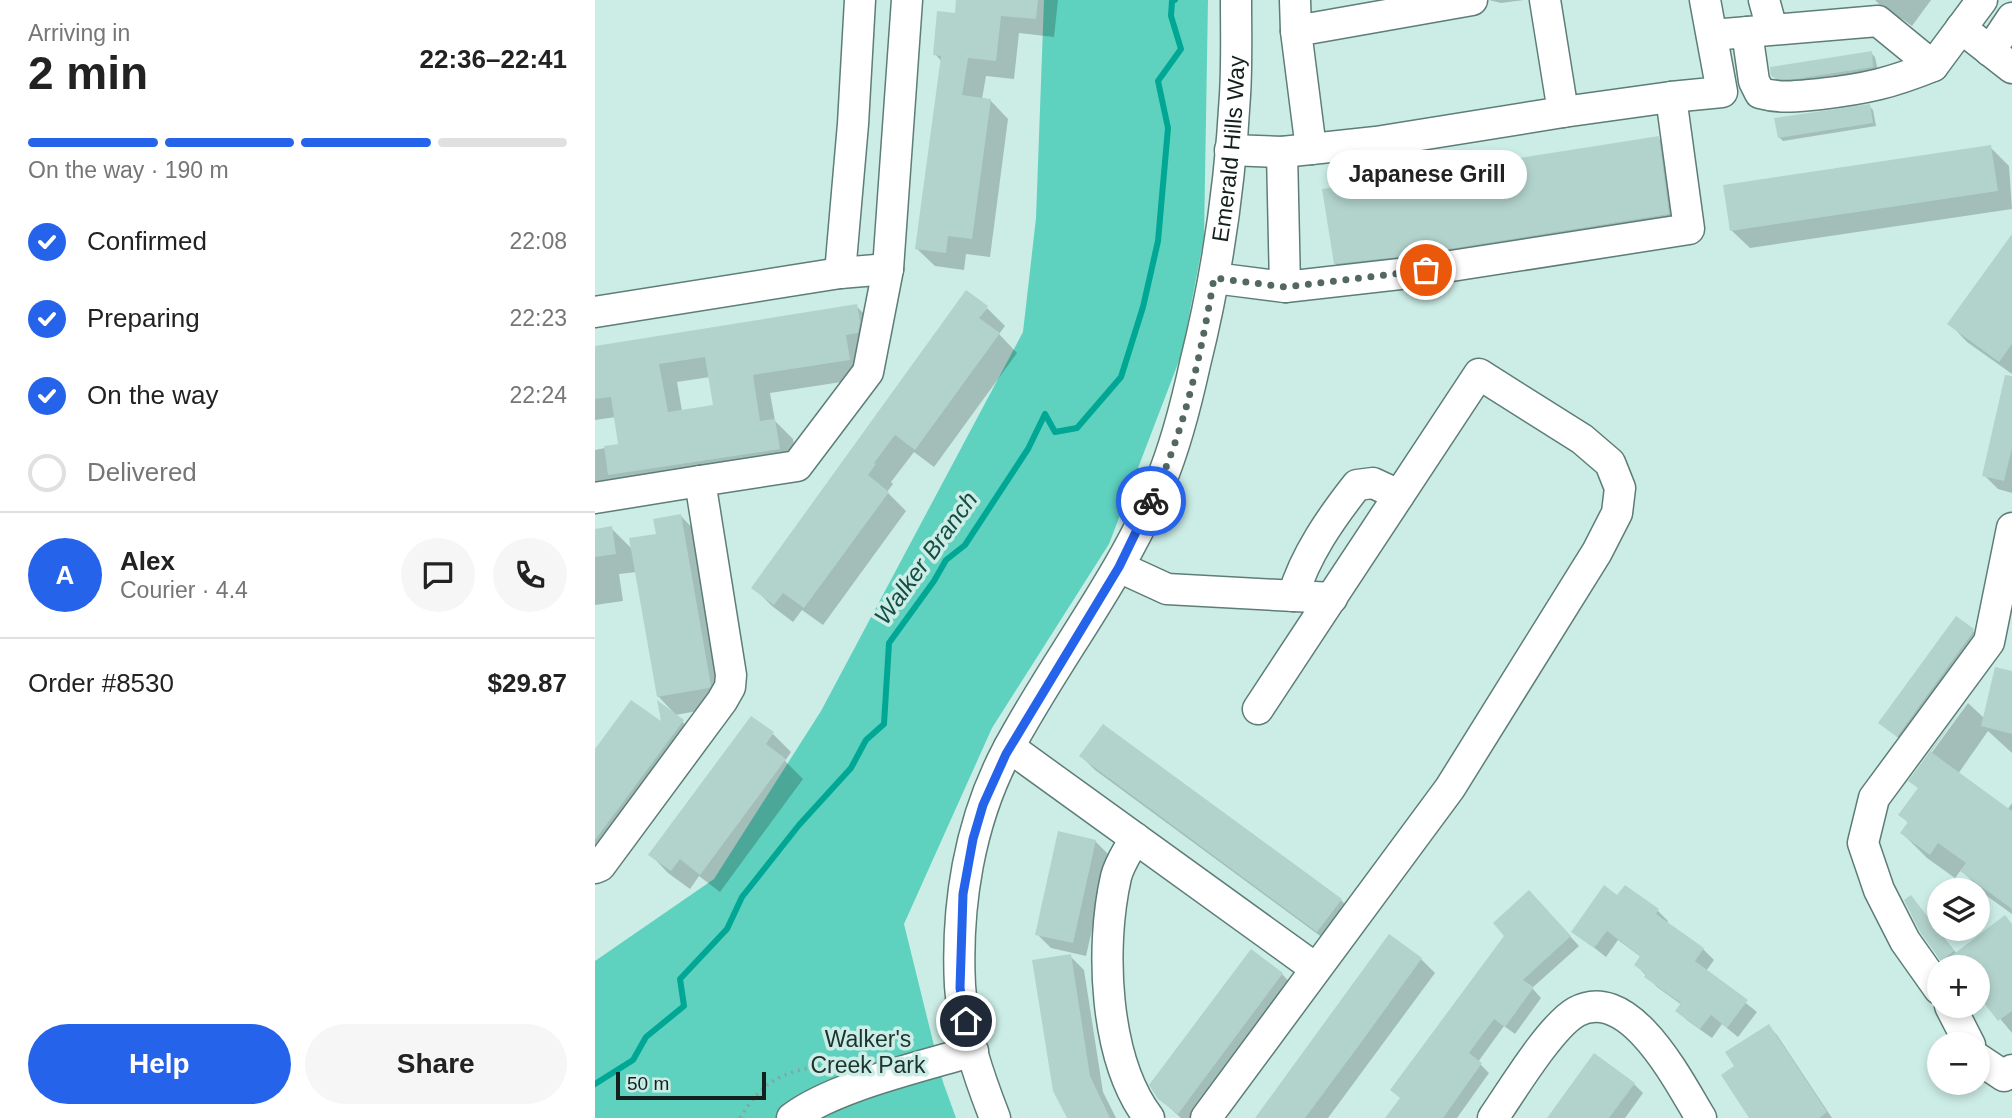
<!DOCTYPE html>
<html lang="en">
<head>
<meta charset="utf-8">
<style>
	:root { --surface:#fff; --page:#f6f6f6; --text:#222; --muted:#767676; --line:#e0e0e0; --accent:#2563eb }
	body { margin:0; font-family:Arial,sans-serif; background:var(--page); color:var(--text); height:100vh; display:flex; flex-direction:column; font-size:26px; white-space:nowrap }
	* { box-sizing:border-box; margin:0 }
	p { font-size:23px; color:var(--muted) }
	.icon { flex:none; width:38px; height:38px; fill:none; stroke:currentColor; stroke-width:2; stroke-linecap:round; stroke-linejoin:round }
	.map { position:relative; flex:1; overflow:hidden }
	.drawer { display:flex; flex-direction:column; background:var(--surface); width:595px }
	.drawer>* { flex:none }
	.buttons { position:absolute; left:1332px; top:878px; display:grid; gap:14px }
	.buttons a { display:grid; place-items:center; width:63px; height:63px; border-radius:50%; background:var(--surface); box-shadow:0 4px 10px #0003; font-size:35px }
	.scale { position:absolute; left:21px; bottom:18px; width:150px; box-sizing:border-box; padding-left:7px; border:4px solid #13201d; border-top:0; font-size:19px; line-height:24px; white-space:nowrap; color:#13201d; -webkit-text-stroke:5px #ccede6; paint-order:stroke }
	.pin { position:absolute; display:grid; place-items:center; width:60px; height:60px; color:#fff; margin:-30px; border:4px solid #fff; border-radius:50%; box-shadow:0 2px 7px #0007 }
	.courier { position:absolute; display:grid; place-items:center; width:70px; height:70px; margin:-35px; border:5px solid #2563eb; border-radius:50%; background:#fff; color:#222; box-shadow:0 2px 9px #0007 }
	.bubble { position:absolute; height:49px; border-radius:24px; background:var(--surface); box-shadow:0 4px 10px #0003; font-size:23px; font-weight:800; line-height:49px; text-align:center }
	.head em { font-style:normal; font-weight:800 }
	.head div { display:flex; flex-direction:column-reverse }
	.head { display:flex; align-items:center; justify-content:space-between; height:119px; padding:0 28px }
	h1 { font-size:46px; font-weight:800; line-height:52px }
	.bar { display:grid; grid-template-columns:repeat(4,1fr); gap:10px 7px; align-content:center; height:84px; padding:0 28px }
	.bar i { height:9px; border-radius:5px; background:var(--line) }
	.bar .on { background:var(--accent) }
	.bar p { grid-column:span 4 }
	.line { display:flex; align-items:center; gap:18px; padding:0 28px; border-top:2px solid var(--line) }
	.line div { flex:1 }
	.round { display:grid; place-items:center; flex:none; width:74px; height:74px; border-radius:37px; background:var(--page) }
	ol { padding:0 28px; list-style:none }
	li { display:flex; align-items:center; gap:21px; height:77px }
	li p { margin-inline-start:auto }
	li .icon { padding:7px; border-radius:50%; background:var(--accent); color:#fff; stroke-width:4 }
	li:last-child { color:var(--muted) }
	li i { width:38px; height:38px; border:4px solid var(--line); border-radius:50% }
	.action { display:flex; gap:14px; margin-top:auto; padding:14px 28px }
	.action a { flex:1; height:80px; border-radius:42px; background:var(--accent); color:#fff; font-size:28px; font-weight:800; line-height:80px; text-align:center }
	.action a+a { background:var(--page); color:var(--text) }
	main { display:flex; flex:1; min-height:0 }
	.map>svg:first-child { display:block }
	.green { fill:#5ed2bf }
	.shadow { fill:#0003; fill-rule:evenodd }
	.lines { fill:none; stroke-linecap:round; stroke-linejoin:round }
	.stream { stroke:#01a795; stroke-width:6 }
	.building { fill:#b2d3cc; fill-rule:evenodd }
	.minor-casing { stroke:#5e7d77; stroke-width:33 }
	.path { stroke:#89a39d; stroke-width:3.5; stroke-dasharray:2 5; stroke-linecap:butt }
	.minor { stroke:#fff; stroke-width:30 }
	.done { stroke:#546863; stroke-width:7; stroke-dasharray:0 12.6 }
	.route { stroke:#2563eb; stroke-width:9 }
	.labels { text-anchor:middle; stroke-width:7; stroke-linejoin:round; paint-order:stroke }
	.street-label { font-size:23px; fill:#13201d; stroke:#ccede6 }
	.park-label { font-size:23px; fill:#1d332f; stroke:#ccede6 }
	.water-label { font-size:24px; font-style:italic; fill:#154d44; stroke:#ccede6 }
</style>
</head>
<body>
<main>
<section class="drawer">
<div class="head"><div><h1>2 min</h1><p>Arriving in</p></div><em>22:36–22:41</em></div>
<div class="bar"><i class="on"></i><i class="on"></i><i class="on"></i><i></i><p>On the way · 190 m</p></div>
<ol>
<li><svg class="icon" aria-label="check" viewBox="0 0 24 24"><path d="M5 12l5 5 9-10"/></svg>Confirmed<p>22:08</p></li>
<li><svg class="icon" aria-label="check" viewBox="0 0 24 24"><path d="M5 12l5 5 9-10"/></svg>Preparing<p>22:23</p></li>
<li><svg class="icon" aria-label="check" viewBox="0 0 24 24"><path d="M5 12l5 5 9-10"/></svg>On the way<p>22:24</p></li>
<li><i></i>Delivered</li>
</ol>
<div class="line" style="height:126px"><b class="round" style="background:var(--accent);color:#fff">A</b><div><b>Alex</b><p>Courier · 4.4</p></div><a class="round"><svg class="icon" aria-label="chat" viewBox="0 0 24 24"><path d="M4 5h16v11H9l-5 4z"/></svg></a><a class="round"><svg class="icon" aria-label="phone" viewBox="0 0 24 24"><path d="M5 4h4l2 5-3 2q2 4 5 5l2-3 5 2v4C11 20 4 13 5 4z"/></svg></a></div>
<div class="line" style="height:91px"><div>Order #8530</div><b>$29.87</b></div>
<div class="action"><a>Help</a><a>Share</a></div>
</section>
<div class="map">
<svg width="1417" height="1118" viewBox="0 0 1417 1118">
	<rect width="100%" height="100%" fill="#ccede6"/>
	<path class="green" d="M449 0H613L609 237 587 353 514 544 397 728 309 924 348 1082 361 1118H0V961L119 879 226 711 428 332 441 218Z"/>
	<path class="shadow" d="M363 0H463L459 37 424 33 419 79 391 76 387 99 395 100 413 119 395 257 371 254 369 270 340 266 321 248 347 62 340 54 362 15Z
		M797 0H929L906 3 894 0 812 15Z
		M1280 0H1336L1317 26 1309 20 1293 13Z
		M1276 53 1280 57 1283 71 1244 78 1193 82 1183 81 1179 77Z
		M1274 106 1278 110 1281 126 1188 141 1184 137Z
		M1063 138 1077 152 1087 228 754 277 740 263Z
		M1395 147 1414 166 1417 209 1155 248 1136 230Z
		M1417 237V374L1372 342 1354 323Z
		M261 306 280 324 272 378 175 393 180 421 198 439 202 467 0 499V450L25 445 21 417 0 420V348ZM115 377 120 407 87 411 82 382Z
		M392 308 410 326 404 334 422 353 339 467 319 452 296 482 298 484 292 492 311 511 228 625 207 610 198 622 177 606 159 588Z
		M1409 388 1417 390V493L1403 489 1389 475Z
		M86 516 104 535 132 706 80 715 107 740 0 872V752L68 725 78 712 63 696 42 572 24 574 28 601 0 605V531L16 528 38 550 63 535Z
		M1378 631 1392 645 1317 749 1286 723Z
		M1401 669 1417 673V753L1393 731 1363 774 1412 810 1417 803V914L1392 896 1366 870 1360 878 1332 858 1307 833 1314 824 1306 815 1324 789 1316 781 1373 703 1390 719Z
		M178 734 196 752 190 761 208 779 125 892 104 876 95 889 73 873 55 854Z
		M486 756 746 900 759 914 736 944 500 770Z
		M500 841 514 855 491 956 456 948 442 934Z
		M1316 897 1362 954 1410 918 1417 925V1033L1382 991V968L1362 964 1355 968 1347 960 1327 931Z
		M1023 898 1063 911 1073 921 1072 923 1108 949 1119 960 1111 971 1162 1012 1143 1037 1127 1024 1117 1038 1093 1021 1082 1011 1087 1005 1062 987 1041 965 1046 957 1023 940 1011 957 978 931Z
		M943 901 984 946 937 988 946 998 920 1034 909 1026 883 1062 894 1073 862 1118H792Z
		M475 956 489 970 508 1092 521 1118H474Z
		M826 959 840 973 733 1118H661Z
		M687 974 700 988 604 1118H586L564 1098Z
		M1173 1026 1182 1035 1237 1118H1156L1142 1067Z
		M1039 1084 1048 1093 1030 1118H954Z"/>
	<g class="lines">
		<path class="stream" d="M0 1084 38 1060 51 1037 89 1006 85 979 132 929 147 897 204 825 256 768 271 740 289 724 294 643 339 581 351 560 370 545 433 449 450 414 460 432 482 428 526 377 548 307 563 241 573 128 563 81 586 49 576 16 577 1 580 0"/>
	</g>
	<path class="building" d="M361 0H443L441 19 406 16 401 61 373 58 367 95 396 99 377 239 353 236 351 253 320 249 346 56 338 55 342 11 360 13Z
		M1277 51 1278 67 1201 79H1182L1176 76 1175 67Z
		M1275 104 1278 123 1183 138 1179 118Z
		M1064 136 1074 214 803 257 739 264 727 189Z
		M1396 145 1403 191 1135 231 1128 185Z
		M1417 234V344L1404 362 1352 324Z
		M371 290 393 306 384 318 405 333 320 450 300 435 279 463 281 464 273 475 294 492 209 608 188 593 179 605 156 588Z
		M262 304 265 322 263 333 251 335 255 360 158 375 165 421 180 419 185 449 13 475 9 446 23 444 16 397 0 399V346ZM110 357 118 405 73 412 64 364Z
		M1410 375 1417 376V448L1409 481 1387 476Z
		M86 514 116 686 114 688 62 697 34 538 61 534 58 519Z
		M17 526 21 554 0 557V529Z
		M1361 616 1379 629 1378 632 1302 737 1283 723Z
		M1400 667 1417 671V734L1386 726Z
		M36 700 66 721 62 700 89 720 0 840V749Z
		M1373 700 1336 752 1417 811V909L1365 871 1371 863 1343 843 1335 855 1305 833 1313 822 1303 815 1323 788 1313 781Z
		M156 716 179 732 171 744 191 759 105 875 85 859 76 871 53 855Z
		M508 724 747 899 722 932 484 756Z
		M463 831 501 840 478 943 440 935Z
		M1009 885 1022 895 1030 885 1064 909 1061 914 1109 948 1100 961 1153 1000 1132 1028 1116 1015 1105 1029 1080 1011 1086 1003 1049 977 1051 974 1039 965 1045 956 1012 931 999 948 976 932Z
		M934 890 976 936 928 980 939 987 910 1027 899 1019 874 1053 887 1063 848 1118H790L805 1098 795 1090 909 936 898 923Z
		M1316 895 1359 951 1346 961 1325 932 1309 900Z
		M1410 915 1417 924V1011L1403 1021 1382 994V968H1363L1355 957Z
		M794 934 827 958 765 1044 710 1118H660Z
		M656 949 688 973 583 1114 563 1099 554 1085Z
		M476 954 495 1076 515 1118H472L458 1091 437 960Z
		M1174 1024 1232 1112 1224 1118H1154L1126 1075 1139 1066 1130 1052Z
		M999 1053 1040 1083 1014 1118H952Z"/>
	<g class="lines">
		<defs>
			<g id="minor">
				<path d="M700 0 701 31"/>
				<path d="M950 0 968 112 1076 97 1127 92 1110 0"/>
				<path d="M1169 0 1177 29"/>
				<path d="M1366 28 1417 68"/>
				<path d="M1152 32 1159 81 1165 93C1187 99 1202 96 1225 94 1270 89 1296 83 1338 66"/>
				<path d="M1117 35 1283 21 1338 66 1387 0"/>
				<path d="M1395 51 1417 18"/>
				<path d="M716 149 781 142 968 112"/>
				<path d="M635 150 687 152 716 149 701 31 877 0"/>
				<path d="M245 273 258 124 265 0"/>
				<path d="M619 278 690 287 687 152"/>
				<path d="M690 287 805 274 1094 229 1076 97"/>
				<path d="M0 312 245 273 293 269"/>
				<path d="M105 481 202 466 273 372 293 269 312 0"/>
				<path d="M0 498 105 481 136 675 135 687 127 701 5 866 0 868"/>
				<path d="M524 567 572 589 737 598"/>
				<path d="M698 596C710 555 736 518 762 485L778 483 804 495"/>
				<path d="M414 747 720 968"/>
				<path d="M540 838C534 850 524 864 521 877 505 947 509 1059 554 1118"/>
				<path d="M1344 989 1310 941 1284 890 1268 843 1279 798 1394 642 1417 528"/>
				<path d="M1355 1006 1375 1045"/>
				<path d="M1382 1058 1409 1076 1417 1070"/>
				<path d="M197 1118C240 1086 326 1067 378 1051"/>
				<path id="s1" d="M400 1118C384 1077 368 1031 365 986 361 906 374 823 412 751 460 660 526 579 565 483 581 445 591 405 600 364 622 276 635 186 640 95 642 63 641 31 641 0"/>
				<path d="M611 1118 855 788 1002 552 1022 513 1025 488 1015 463 987 439 884 374 663 709"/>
				<path d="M898 1118C916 1092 955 1027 981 1012 1035 982 1085 1084 1106 1118"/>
			</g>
		</defs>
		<use href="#minor" class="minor-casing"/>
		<path class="path" d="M145 1118C172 1073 198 1069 248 1063"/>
		<use href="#minor" class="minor"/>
	</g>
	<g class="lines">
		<path class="done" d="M556 501C590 432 606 353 619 278L690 287 831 270"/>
		<path class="route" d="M371 1021 365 988 368 894 378 839 388 805 411 754 524 567 556 501"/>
	</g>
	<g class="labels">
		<g class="street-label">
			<text dy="8" stroke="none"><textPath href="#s1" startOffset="1031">Emerald Hills Way</textPath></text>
		</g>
		<g class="park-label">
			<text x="273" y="1047">Walker's<tspan x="273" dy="26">Creek Park</tspan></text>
		</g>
		<g class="water-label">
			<text transform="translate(331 558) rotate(-54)" y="8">Walker Branch</text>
		</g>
	</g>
</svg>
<div class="buttons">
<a><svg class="icon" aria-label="layers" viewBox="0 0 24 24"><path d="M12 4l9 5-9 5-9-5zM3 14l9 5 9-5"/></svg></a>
<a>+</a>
<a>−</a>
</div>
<div class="scale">50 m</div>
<div class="pin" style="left:831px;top:270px;background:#ea580c"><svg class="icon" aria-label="bag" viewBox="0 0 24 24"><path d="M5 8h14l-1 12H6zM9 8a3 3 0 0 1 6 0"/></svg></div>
<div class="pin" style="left:371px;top:1021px;background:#1f2937"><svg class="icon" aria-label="home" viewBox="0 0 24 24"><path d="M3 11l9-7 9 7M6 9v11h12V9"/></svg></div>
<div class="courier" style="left:556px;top:501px"><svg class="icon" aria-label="bike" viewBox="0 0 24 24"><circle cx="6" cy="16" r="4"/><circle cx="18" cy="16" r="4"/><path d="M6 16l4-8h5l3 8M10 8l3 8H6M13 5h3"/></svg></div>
<div class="bubble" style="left:732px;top:150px;width:200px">Japanese Grill</div>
</div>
</main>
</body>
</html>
